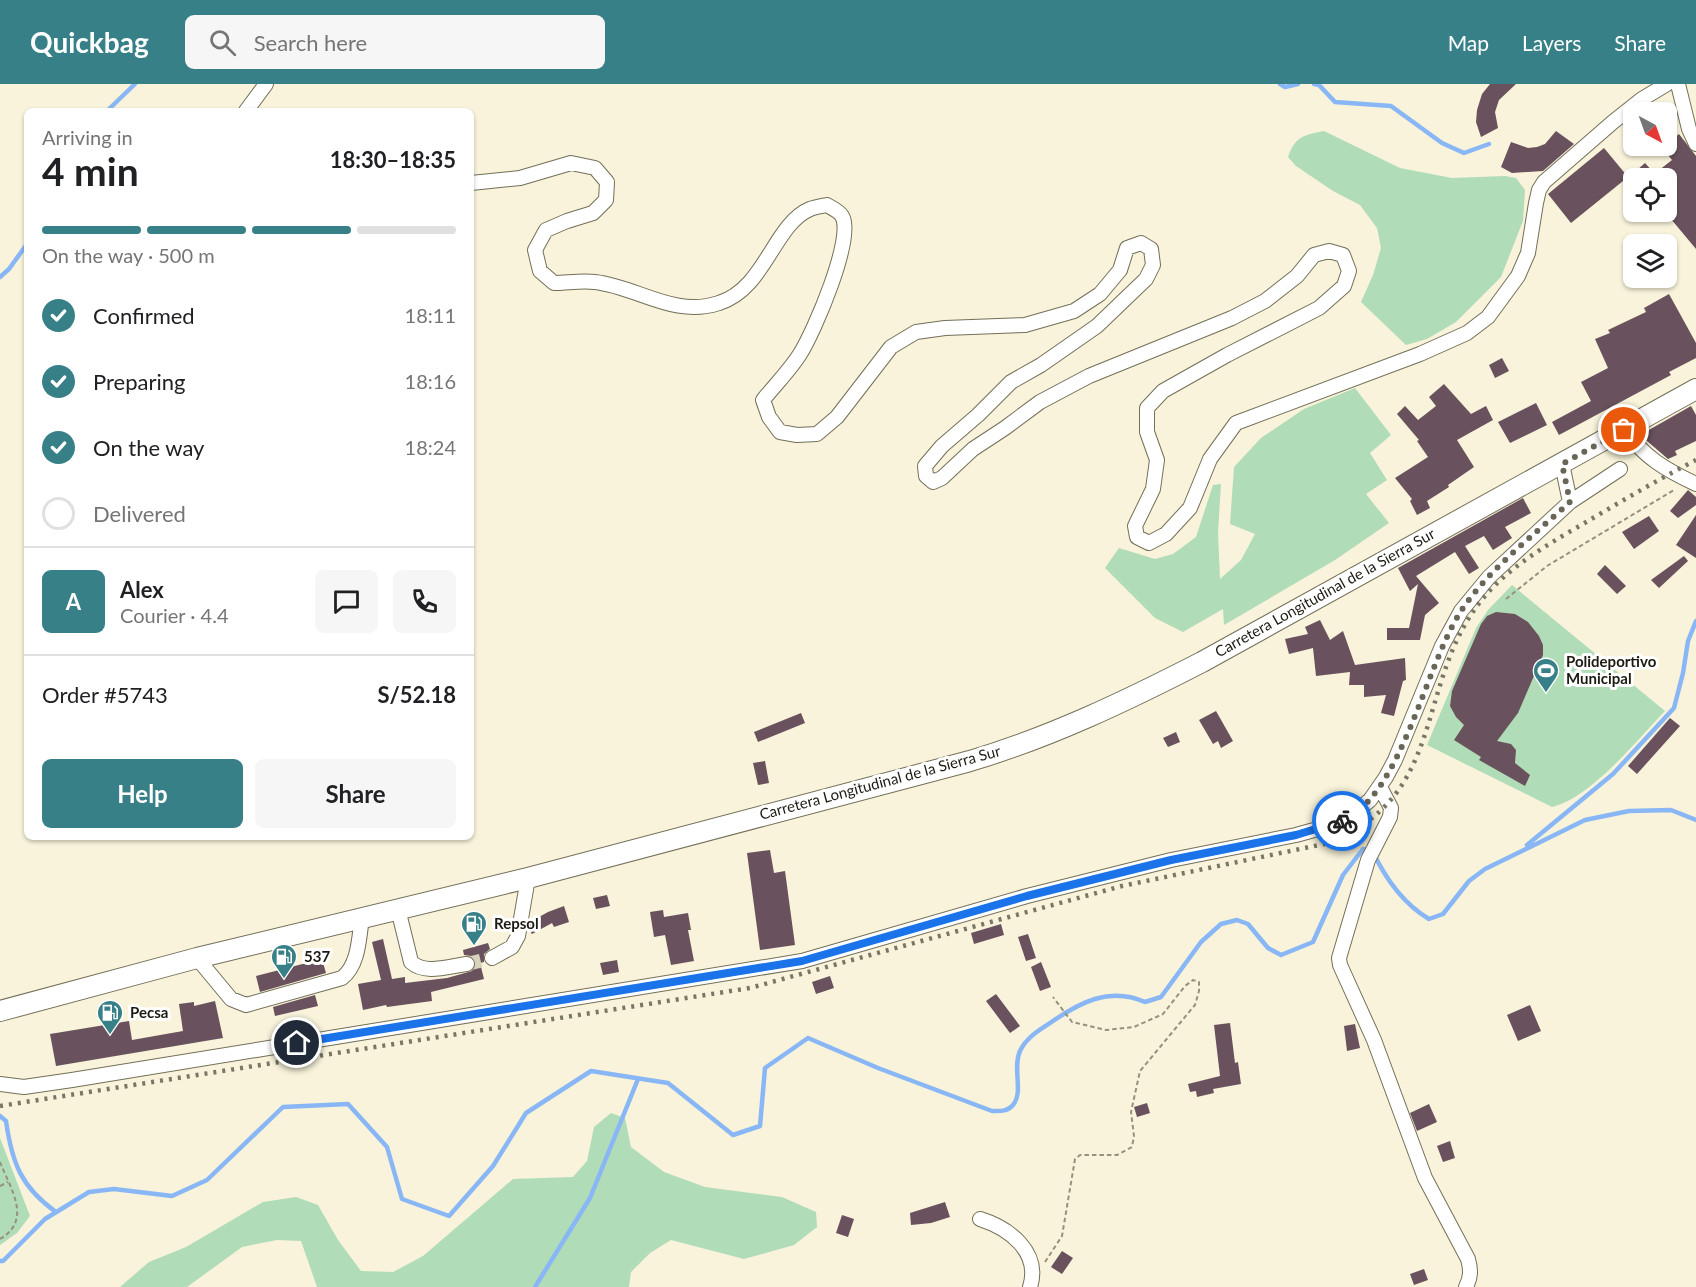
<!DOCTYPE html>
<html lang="en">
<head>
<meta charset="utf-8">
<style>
	:root { --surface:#fff; --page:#f6f6f6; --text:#202124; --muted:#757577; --line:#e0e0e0; --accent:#388088 }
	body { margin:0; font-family:Lato,sans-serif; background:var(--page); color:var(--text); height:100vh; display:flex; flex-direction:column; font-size:22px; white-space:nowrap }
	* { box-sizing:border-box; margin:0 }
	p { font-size:20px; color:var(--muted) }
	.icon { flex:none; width:33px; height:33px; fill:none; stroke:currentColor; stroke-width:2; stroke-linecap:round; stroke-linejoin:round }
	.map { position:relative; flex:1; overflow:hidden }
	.drawer { position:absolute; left:24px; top:24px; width:450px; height:732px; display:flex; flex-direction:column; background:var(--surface); border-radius:9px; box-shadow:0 2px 4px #0004 }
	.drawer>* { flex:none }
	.needle { width:39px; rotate:139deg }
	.fabs { position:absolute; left:1623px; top:18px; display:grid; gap:12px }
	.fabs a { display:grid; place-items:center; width:54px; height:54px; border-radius:9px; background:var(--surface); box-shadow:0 2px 4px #0004; font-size:30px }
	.pin { position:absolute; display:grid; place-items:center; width:51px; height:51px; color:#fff; margin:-26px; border:3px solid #fff; border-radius:50%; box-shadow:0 2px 6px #0007 }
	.courier { position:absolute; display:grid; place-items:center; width:60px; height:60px; margin:-30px; border:4px solid #1a73e8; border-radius:50%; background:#fff; color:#222; box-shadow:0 2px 8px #0007 }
	.overview em { font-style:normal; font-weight:700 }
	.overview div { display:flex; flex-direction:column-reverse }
	.overview { display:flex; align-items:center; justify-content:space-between; height:102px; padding:0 18px }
	h1 { font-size:39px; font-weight:700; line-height:45px }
	.bar { display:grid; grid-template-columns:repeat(4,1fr); gap:9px 6px; align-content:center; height:72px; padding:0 18px }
	.bar i { height:8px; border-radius:4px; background:var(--line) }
	.bar .on { background:var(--accent) }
	.bar p { grid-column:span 4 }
	.line { display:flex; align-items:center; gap:15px; padding:0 18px; border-top:2px solid var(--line) }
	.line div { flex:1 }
	.round { display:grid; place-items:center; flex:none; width:63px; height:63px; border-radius:9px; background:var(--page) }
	ol { padding:0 18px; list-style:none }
	li { display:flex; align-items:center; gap:18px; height:66px }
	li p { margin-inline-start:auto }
	li .icon { padding:6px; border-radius:50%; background:var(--accent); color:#fff; stroke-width:4 }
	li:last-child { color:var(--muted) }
	li i { width:33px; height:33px; border:3px solid var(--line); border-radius:50% }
	.cta { display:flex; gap:12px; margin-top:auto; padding:12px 18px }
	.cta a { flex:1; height:69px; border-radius:9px; background:var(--accent); color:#fff; font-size:24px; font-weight:700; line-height:69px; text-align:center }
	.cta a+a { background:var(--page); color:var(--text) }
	header { display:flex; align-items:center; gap:36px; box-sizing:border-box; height:84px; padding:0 30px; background:var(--accent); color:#fff }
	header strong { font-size:28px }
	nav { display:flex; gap:33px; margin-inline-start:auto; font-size:21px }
	.search { width:420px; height:54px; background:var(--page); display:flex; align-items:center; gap:15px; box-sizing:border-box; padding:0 21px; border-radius:9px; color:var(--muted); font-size:22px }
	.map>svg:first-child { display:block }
	.green { fill:#b1dcb8 }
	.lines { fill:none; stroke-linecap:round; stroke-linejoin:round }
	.stream { stroke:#89b7f6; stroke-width:4.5 }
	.building { fill:#69525d }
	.minor-tunnel { stroke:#d7d2bc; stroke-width:14; stroke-dasharray:14 7; stroke-linecap:butt }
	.minor-casing { stroke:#736f58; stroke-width:16 }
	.highway-casing { stroke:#736f58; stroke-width:22 }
	.path { stroke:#95917f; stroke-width:2; stroke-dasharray:4.5 3; stroke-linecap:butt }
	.minor { stroke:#fff; stroke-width:14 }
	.highway { stroke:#fff; stroke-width:20 }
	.rail { stroke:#797666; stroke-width:4.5; stroke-dasharray:3 6; stroke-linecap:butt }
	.done { stroke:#696657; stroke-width:6; stroke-dasharray:0 10.8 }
	.route { stroke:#1a73e8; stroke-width:8 }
	.labels { text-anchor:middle; stroke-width:6; stroke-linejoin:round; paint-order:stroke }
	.street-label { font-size:15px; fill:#1c1a11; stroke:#fff }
	.poi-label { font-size:15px; font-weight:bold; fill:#1c1a11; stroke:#fff; text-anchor:start }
</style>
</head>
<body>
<header>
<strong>Quickbag</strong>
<div class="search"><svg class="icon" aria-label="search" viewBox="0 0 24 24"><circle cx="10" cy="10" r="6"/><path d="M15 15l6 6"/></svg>Search here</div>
<nav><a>Map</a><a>Layers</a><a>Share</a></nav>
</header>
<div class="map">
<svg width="1696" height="1203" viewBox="0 0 1696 1203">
	<rect width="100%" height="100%" fill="#f8f3da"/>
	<path class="green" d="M1324 47 1400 84 1452 94 1505 92 1516 94 1525 106 1523 137 1501 193 1456 238 1427 255 1406 261 1361 218 1373 191 1381 164 1377 144 1360 121 1333 107 1296 82 1288 73C1295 53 1303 51 1324 47Z
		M1355 304 1391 351 1370 369 1387 396 1366 410 1389 439 1335 476 1224 541 1223 525 1183 548 1155 534 1105 484 1119 464 1155 475 1173 470 1196 453 1213 401 1221 400 1218 449 1220 495 1241 476 1255 450 1230 440 1234 383 1261 354 1304 325Z
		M1512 501 1665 627C1637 656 1592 713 1552 723L1427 661 1476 544 1488 526Z
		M611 1029 625 1034 631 1063 664 1088 705 1103 782 1113 816 1128 817 1143 794 1161 744 1175 671 1156 650 1169 631 1188 629 1203H317L301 1157 277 1156 242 1163 187 1203H120L149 1178 186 1163 263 1118 296 1113 318 1121 338 1156 361 1187 393 1188 423 1172 513 1095 573 1093 587 1077 594 1043Z
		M0 1054 30 1132 17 1149 0 1161Z"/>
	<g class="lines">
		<path class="stream" d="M1280 0 1285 3 1298 0
			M1314 0 1319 1 1335 18 1391 22 1442 59 1464 69 1489 60
			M107 27 135 0
			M0 193 9 185 27 160
			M1527 761 1613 690 1674 624 1683 589 1688 557 1696 537
			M0 1032 6 1037C12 1079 21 1103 56 1128
			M0 1177H3L45 1135 89 1108 114 1105 172 1112 207 1096 283 1023 348 1020 387 1063 402 1115 449 1132 493 1082 526 1029 591 987 668 999 733 1051 760 1042 765 984 808 954 878 984 992 1027C1000 1027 1007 1028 1013 1021 1024 1008 1012 984 1020 967 1026 954 1039 946 1050 939 1079 919 1109 902 1145 918L1161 913 1201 858 1221 840 1237 836 1248 840 1268 864 1281 871 1313 858 1343 791 1363 765 1372 766C1385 794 1402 819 1429 835L1443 830 1469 797 1485 785 1585 736 1629 727 1671 726 1696 736
			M535 1203 590 1114 638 995"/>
	</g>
	<path class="building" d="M1490 0H1516L1499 16 1495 28 1498 44 1481 53 1476 38 1477 26 1482 10Z
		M1556 47 1574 60 1543 87 1512 89 1501 83 1511 58 1528 64 1537 63 1545 60Z
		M1679 50 1696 72V165L1666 129V94H1649L1672 76 1662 64Z
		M1604 64 1628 93 1571 139 1548 110Z
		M1645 79 1654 89 1649 94H1628Z
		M1669 210 1696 259V274L1669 288 1671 291 1559 351 1552 338 1591 317 1581 298 1608 284 1595 255 1610 249 1608 246 1646 228 1644 224Z
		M1502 274 1509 287 1495 294 1489 281Z
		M1444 300 1471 330 1486 322 1493 336 1457 356 1474 383 1448 401 1449 403 1427 417 1430 424 1417 431 1410 417 1412 415 1395 394 1428 373 1417 357 1419 356 1397 330 1405 322 1418 336 1436 322 1429 313Z
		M1536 319 1547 341 1510 359 1498 338Z
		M1691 322 1696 331V357L1675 367 1677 371 1668 375 1640 351Z
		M1688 406 1696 413V421L1678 434 1670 427Z
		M1523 414 1531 429 1505 443 1512 454 1493 466 1484 452 1465 462 1479 484 1469 490 1455 468 1416 492 1439 519 1425 531 1420 556H1387V544H1409L1418 500 1410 507 1398 484Z
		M1696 431V474L1676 461Z
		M1649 432 1659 447 1634 465 1622 448Z
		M1684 472 1688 477 1659 504 1651 496Z
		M1605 481 1626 502 1617 510 1597 490Z
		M1496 528 1515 530 1528 538 1539 552 1543 561V571L1518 629 1497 657 1511 660 1516 666 1515 679 1530 691 1525 702 1479 676 1481 673 1454 656 1464 641 1456 633 1450 622 1452 607 1481 540 1487 532Z
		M1320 536 1330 556 1343 547 1355 581 1405 574 1406 596 1403 597 1394 632 1381 629 1386 611 1364 613V601H1349L1350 588 1316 592 1313 564 1289 570 1285 555 1308 550 1305 543Z
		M1216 627 1233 657 1221 664 1218 657 1213 660 1199 636Z
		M801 629 805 639 758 658 754 648Z
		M1670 634 1680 642 1637 690 1628 682Z
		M1176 648 1180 658 1168 663 1163 654Z
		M765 677 769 699 758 701 753 679Z
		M770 766 774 789 785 787 795 861 760 866 747 769Z
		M607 811 610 822 596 825 593 814Z
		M564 822 569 838 554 843 552 839 532 850 528 844 530 838 548 828Z
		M663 826 664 833 688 829 691 846H688L694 877 671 881 665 851 654 853 650 828Z
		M1001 840 1004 851 974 860 971 849Z
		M1028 850 1036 874 1026 877 1018 853Z
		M383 855 392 895 405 893V899L447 894 472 887 476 878 471 872 464 871 463 866 488 859 490 865 484 870V878L480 879 484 895 431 908 432 917 387 923 386 921 363 926 358 900 381 896 372 858Z
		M322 875 326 889 260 908 256 892Z
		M617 876 619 888 603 891 600 879Z
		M1041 878 1051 903 1040 907 1031 883Z
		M830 892 834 904 816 910 812 898Z
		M996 910 1020 942 1010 949 986 917Z
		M315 911 318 922 275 932 273 923Z
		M215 917 223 954 56 982 50 950 129 937 132 956 183 947 179 920 194 918V922Z
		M1530 921 1541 947 1518 957 1507 931Z
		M1230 939 1235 979 1238 978 1241 1000 1213 1005 1214 1009 1197 1013 1196 1007 1190 1008 1188 1000 1220 992 1214 941Z
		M1355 940 1360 964 1347 967 1344 942Z
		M1147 1019 1150 1029 1137 1033 1134 1023Z
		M1429 1020 1437 1038 1417 1047 1410 1029Z
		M1450 1057 1455 1074 1443 1078 1437 1062Z
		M945 1118 950 1133 931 1139 911 1141 910 1129Z
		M842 1131 854 1135 848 1153 836 1149Z
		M1062 1167 1073 1174 1062 1190 1051 1183Z
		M1424 1185 1428 1196 1414 1201 1410 1190Z"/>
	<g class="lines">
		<path class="minor-tunnel" d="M467 880 492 874"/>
		<defs>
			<path id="minor" d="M1678 0 1689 45 1696 60
				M246 27 266 0
				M471 99 520 94 571 79 595 84 607 98 606 116 593 129 567 137 546 146 535 166 540 187 554 199C567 199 582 196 595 198 638 203 674 234 719 219 765 205 774 140 810 125 815 123 822 122 827 121 832 124 839 127 842 132 855 153 814 248 800 270 790 286 775 301 763 316L769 333 780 348 797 351 817 350 837 333 891 263 916 248 945 244 1025 241 1074 227 1100 210 1120 186 1127 164 1141 159 1151 165 1153 181 1146 195 1097 242 1041 281 1011 298 978 331 942 362 925 382 926 392 933 398 942 394 973 365 1005 344 1040 318 1089 292 1232 234 1265 217 1297 192 1314 171 1329 167 1343 171 1349 187 1344 202 1319 224 1227 271 1163 307 1147 324V348L1157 376 1153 405 1135 442 1137 453 1149 459 1166 450 1190 424 1210 375 1236 339 1420 270 1467 249 1488 233 1518 192 1528 169 1536 119 1539 106 1544 98 1613 38 1642 15 1667 0
				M1624 346C1646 374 1664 385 1696 400
				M1570 418 1620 385
				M1380 703 1391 724 1390 733 1368 776 1339 874 1340 881 1374 956 1425 1094 1468 1175C1471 1186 1471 1193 1466 1203
				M398 825 411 878C425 891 449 882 467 880
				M197 874 231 915 246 921 342 894C359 881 359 853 362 833
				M492 874 512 863 518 852 528 794
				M0 1000 24 1003 72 996 802 877 1027 812 1171 776 1296 751 1332 741 1348 734 1370 716 1386 693 1395 676 1442 562 1461 527 1489 493 1570 418 1562 380
				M980 1135C1009 1144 1041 1168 1030 1203"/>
			<path id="highway" d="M0 927 197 874 528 794 970 677C1051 653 1126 617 1202 578L1696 305"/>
		</defs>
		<use href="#minor" class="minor-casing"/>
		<use href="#highway" class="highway-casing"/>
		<path class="path" d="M1506 515 1547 482 1674 406
			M0 1078C10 1104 33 1136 0 1155
			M0 1102 8 1098
			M1045 1178 1062 1152 1075 1075 1080 1071H1117L1132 1063 1134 1052 1131 1028 1140 987 1195 921 1199 907V898L1193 896 1185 902 1163 930 1134 943 1106 946 1072 938 1053 913"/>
		<use href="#minor" class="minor"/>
		<use href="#highway" class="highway"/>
		<path class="rail" d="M0 1022 750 904 1122 802 1324 760C1448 715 1414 603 1480 518 1509 481 1554 457 1593 434 1627 414 1661 394 1696 376"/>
	</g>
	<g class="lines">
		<path class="done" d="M1342 737C1402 711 1425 582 1461 527 1487 487 1535 450 1570 418L1562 380 1624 346"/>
		<path class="route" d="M297 959 802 877 1027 812 1171 776 1296 751 1342 737"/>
	</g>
	<defs>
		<symbol id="stadium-pin" viewBox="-11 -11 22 30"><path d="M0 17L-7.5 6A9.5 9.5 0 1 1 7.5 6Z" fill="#388088" stroke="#fff"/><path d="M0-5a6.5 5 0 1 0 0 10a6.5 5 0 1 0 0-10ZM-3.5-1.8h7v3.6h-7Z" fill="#fff"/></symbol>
		<symbol id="fuel-pin" viewBox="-11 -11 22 30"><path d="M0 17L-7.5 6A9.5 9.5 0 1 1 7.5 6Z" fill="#388088" stroke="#fff"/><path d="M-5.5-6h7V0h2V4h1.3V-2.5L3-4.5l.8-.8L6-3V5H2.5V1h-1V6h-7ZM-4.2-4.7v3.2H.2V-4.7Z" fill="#fff"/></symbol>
	</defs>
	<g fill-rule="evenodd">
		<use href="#stadium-pin" x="1531" y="572" width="30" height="40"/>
		<use href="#fuel-pin" x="459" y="825" width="30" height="40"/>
		<use href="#fuel-pin" x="269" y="858" width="30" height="40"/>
		<use href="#fuel-pin" x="95" y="914" width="30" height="40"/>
	</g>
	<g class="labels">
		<g class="street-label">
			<text transform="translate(1325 509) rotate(-29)" y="5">Carretera Longitudinal de la Sierra Sur</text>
			<text transform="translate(880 699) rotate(-15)" y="5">Carretera Longitudinal de la Sierra Sur</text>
		</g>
		<g class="poi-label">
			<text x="1566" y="583">Polideportivo<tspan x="1566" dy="17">Municipal</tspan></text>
			<text x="494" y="845">Repsol</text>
			<text x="304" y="878">537</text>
			<text x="130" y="934">Pecsa</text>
		</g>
	</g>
</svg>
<div class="fabs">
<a><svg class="needle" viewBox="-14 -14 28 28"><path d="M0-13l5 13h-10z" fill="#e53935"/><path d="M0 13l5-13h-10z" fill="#757577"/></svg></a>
<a><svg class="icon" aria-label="locate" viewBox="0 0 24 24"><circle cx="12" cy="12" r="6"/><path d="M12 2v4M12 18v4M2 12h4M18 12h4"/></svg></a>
<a><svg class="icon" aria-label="layers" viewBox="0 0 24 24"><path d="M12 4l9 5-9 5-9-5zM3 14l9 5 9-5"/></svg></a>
</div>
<div class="pin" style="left:1624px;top:346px;background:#ea580c"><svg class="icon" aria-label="bag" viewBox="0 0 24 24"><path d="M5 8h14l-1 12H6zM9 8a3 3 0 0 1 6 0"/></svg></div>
<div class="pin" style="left:297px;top:959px;background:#1f2937"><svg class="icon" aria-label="home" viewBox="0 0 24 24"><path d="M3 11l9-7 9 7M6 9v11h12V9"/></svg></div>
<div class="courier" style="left:1342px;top:737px"><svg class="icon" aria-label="bike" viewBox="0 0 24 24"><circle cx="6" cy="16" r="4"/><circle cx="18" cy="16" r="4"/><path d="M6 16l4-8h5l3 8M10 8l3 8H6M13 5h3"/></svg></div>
<section class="drawer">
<div class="overview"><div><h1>4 min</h1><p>Arriving in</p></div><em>18:30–18:35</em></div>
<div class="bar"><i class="on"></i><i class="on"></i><i class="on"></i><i></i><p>On the way · 500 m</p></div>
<ol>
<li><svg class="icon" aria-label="check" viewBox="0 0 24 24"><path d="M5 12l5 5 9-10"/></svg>Confirmed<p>18:11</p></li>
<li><svg class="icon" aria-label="check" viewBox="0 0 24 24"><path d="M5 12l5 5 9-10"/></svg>Preparing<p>18:16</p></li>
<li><svg class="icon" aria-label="check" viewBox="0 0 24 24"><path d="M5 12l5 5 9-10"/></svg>On the way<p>18:24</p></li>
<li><i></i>Delivered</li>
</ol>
<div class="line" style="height:108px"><b class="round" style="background:var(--accent);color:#fff">A</b><div><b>Alex</b><p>Courier · 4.4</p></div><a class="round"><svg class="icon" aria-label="chat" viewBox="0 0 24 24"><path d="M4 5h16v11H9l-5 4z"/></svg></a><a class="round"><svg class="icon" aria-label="phone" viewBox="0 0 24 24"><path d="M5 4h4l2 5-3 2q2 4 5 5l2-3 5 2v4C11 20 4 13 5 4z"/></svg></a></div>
<div class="line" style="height:78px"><div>Order #5743</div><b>S/52.18</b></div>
<div class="cta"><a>Help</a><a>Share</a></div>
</section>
</div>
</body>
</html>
